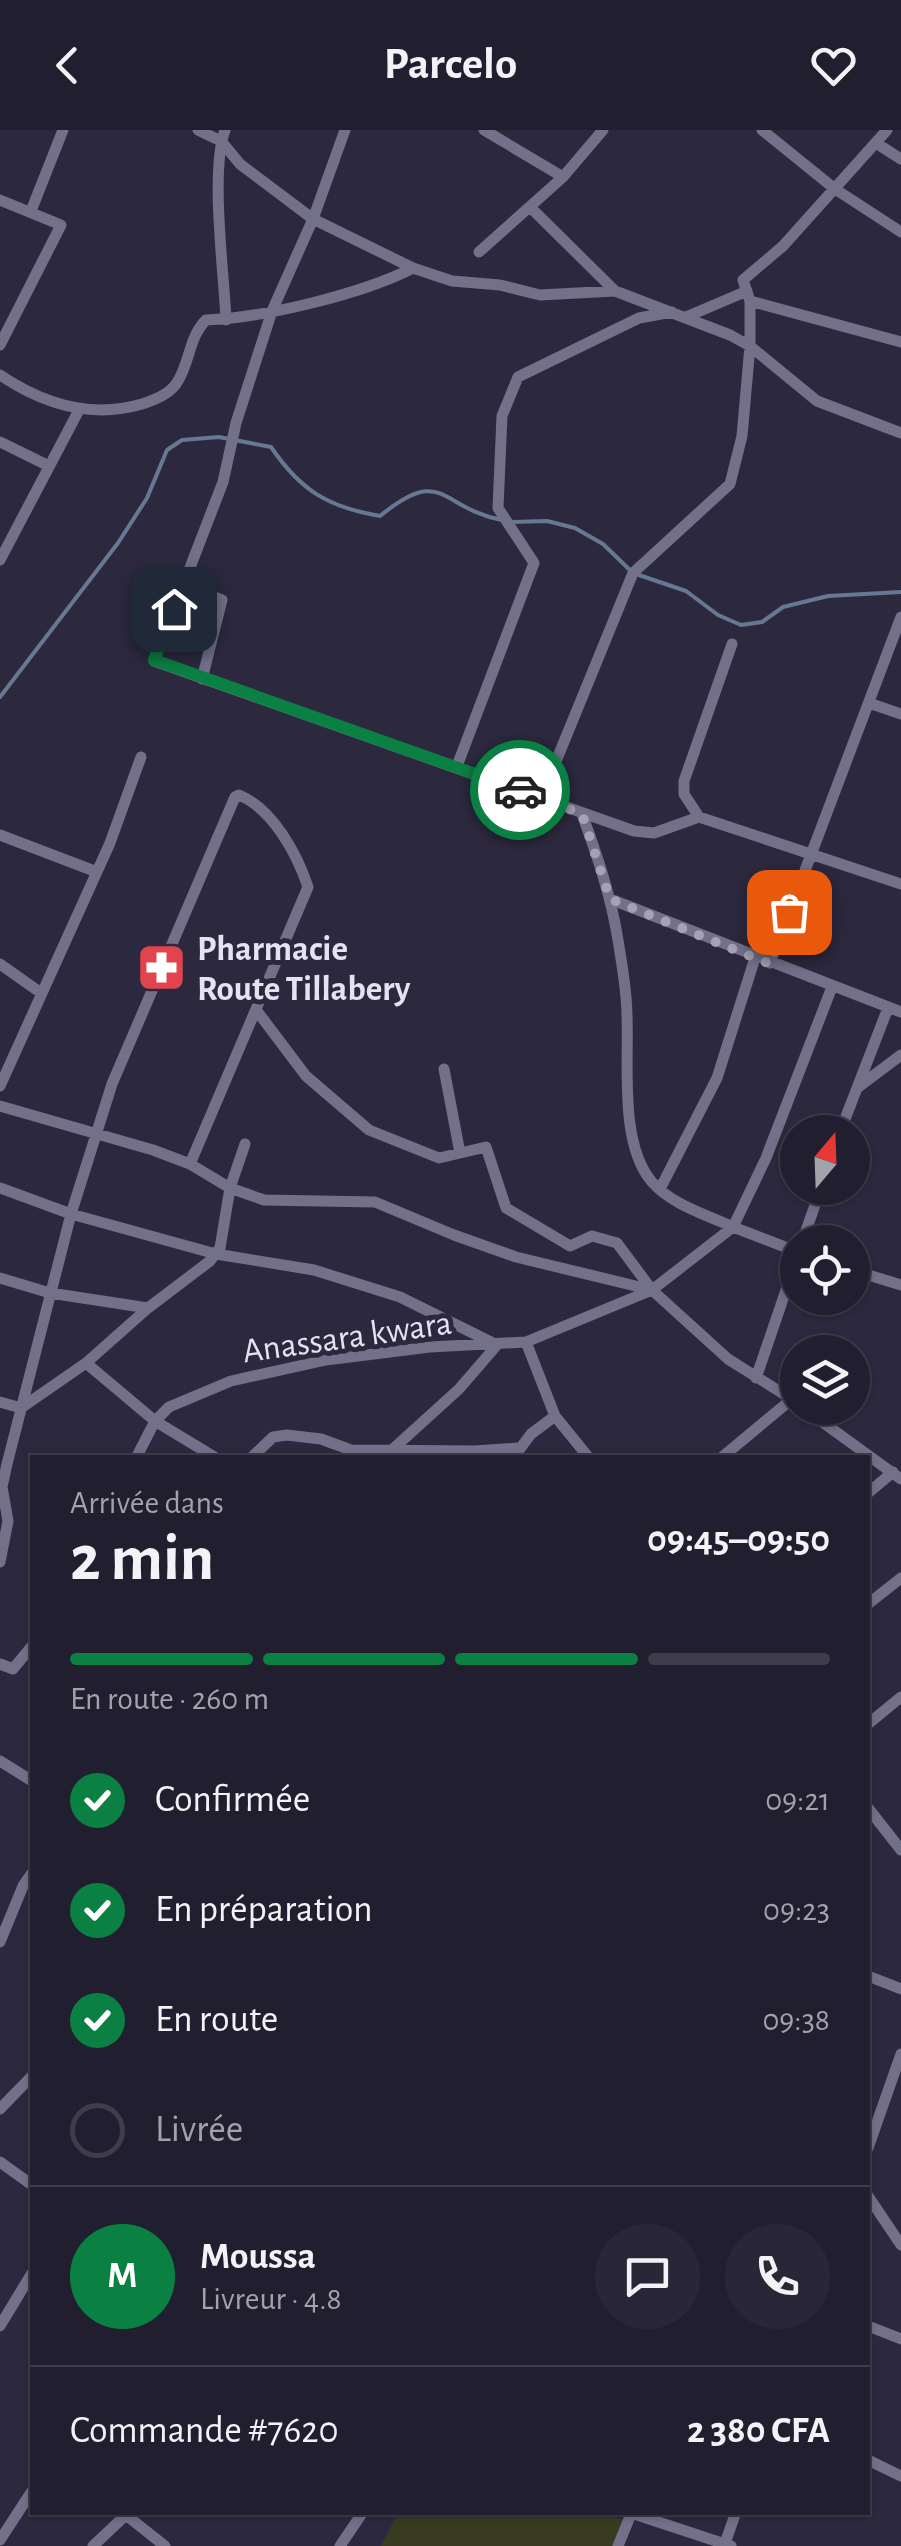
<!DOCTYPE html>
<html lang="fr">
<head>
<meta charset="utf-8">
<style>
	:root { --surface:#211f2f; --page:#292737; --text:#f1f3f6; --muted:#a2a2aa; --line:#3e3d4b; --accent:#0b8043 }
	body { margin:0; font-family:"Alegreya Sans",sans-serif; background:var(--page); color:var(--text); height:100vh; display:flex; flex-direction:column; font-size:38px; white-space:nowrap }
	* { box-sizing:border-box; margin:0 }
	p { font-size:32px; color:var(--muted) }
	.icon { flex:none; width:55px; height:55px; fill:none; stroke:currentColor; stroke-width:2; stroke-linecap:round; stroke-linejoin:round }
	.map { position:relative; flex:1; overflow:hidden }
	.panel { position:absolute; left:30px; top:1325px; width:840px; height:1060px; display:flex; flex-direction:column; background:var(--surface); border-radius:0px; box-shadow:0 2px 8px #0004,0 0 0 2px var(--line) }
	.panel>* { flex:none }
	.needle { width:65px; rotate:19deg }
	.tools { position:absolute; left:780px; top:985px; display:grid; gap:20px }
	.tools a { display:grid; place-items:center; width:90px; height:90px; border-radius:50%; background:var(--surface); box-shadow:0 2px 8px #0004,0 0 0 2px var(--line); font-size:50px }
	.pin { position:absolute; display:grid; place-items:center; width:85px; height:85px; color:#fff; margin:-42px; border-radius:20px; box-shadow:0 5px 15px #0006 }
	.courier { position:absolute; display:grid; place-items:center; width:100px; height:100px; margin:-50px; border:8px solid #0b8043; border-radius:50%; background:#fff; color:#222; box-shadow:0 2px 12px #0007 }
	.summary em { font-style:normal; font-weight:600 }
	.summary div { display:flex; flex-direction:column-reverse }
	.summary { display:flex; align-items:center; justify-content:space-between; height:170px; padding:0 40px }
	h1 { font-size:65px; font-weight:600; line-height:75px }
	.bar { display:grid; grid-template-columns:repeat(4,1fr); gap:15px 10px; align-content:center; height:120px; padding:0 40px }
	.bar i { height:12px; border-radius:8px; background:var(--line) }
	.bar .current { background:var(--accent) }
	.bar p { grid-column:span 4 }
	.line { display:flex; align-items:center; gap:25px; padding:0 40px; border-top:2px solid var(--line) }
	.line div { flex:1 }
	.round { display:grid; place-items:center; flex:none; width:105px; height:105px; border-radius:52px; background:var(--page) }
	ol { padding:0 40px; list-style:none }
	li { display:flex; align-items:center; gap:30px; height:110px }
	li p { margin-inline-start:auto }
	li .icon { padding:10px; border-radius:50%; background:var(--accent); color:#fff; stroke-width:4 }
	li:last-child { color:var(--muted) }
	li i { width:55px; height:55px; border:5px solid var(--line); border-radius:50% }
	header { display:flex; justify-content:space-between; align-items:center; height:130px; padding:0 40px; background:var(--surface); font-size:45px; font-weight:600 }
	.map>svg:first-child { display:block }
	.green { fill:#393b21 }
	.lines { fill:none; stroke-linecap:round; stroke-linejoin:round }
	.stream { stroke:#667892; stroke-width:4 }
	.minor { stroke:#73708a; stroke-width:11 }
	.done { stroke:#a4a2b3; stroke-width:10; stroke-dasharray:0 18 }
	.route { stroke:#0b8043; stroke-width:12 }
	.labels { text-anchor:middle; stroke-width:10; stroke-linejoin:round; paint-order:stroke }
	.poi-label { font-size:35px; font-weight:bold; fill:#e5e3f2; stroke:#2c293f; text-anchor:start }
	.street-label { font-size:35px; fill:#e5e3f2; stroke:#2c293f }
</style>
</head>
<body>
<header><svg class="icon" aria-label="back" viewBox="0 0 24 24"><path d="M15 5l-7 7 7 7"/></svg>Parcelo<svg class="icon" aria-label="heart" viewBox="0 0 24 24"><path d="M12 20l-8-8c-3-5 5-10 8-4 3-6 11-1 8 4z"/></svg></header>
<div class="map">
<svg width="901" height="2416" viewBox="0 0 901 2416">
	<rect width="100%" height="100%" fill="#2c293f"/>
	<path class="green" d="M601 2382 624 2390 614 2416H381L398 2383Z"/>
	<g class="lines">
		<path class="stream" d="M512 392 547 391 575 398 603 414 633 443 686 461 718 485 741 495 762 492 783 477 828 466 901 462
			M0 567 118 413 147 368 167 320 182 310 219 307 271 317C301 361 328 377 380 386 444 334 439 378 502 390"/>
		<path class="minor" d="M198 0 221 11 240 34 313 89 413 138 452 151 500 155 540 165 615 161 730 205 750 216 817 271 901 303
			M225 0C210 41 224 142 226 190
			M345 0 313 89 272 181 236 293 223 352 154 531 634 701 654 703 699 687
			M484 0 563 47
			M762 0 835 59 901 102
			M876 13 901 29
			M0 70 61 95 0 215
			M530 77 615 161
			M31 81 63 0
			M479 122 563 47 603 0
			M750 171 901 212
			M686 187 747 161
			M0 245C43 274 91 289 142 274 154 270 168 265 176 254 190 235 188 208 206 190 263 188 362 164 413 138
			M0 312 49 336
			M0 430 79 280
			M183 453 222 470 202 549
			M732 514 684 651V664L699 687 901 754
			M869 573 901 584
			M457 636 534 433 498 378 502 286 518 247 639 188 672 182
			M541 668 633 443 730 354 742 306 750 216V171L743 150 783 116 887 0
			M582 684C597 725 611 766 618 810 622 835 627 861 627 887 629 933 619 1014 652 1052 672 1075 707 1085 733 1097L766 1028 832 857
			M0 705 97 742
			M610 769 901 882
			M770 833 901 487
			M0 834 41 863
			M257 881 306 946 369 1000 439 1028 486 1017 506 1078 570 1116 592 1106 617 1113 652 1160
			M444 939 460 1023
			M0 956 110 713 141 627
			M857 958 901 925
			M0 976 153 1020 190 1034 230 1058 264 1070 375 1072 454 1105 516 1127 652 1160
			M840 1002 888 878
			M0 1058 71 1084 216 1124 314 1140 400 1167 497 1215 459 1259 383 1328
			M660 1059 717 948 755 828
			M802 1112 821 1058
			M852 1140 901 1155
			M0 1148 50 1163 148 1178
			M652 1160 733 1097 798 1122
			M86 1233 155 1291 216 1328
			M756 1248 798 1125
			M0 1272 21 1278
			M21 1278 86 1233 148 1178 210 1131 220 1118 230 1058 245 1014
			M803 1278 901 1349
			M136 1328 155 1291 169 1277 231 1251 326 1230 430 1217 526 1212
			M251 1328 273 1307 287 1305 321 1309 351 1320 475 1321 518 1318
			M513 1328 531 1304 555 1286
			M589 1328 555 1286 526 1212 652 1160 728 1229 798 1273
			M721 1328 792 1269
			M868 1363 893 1342
			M0 1432 8 1391 2 1357 7 1334 71 1084 112 954 235 667 239 665C273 679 297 724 308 757L190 1034
			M868 1474 901 1448
			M0 1534 13 1539 32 1516
			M868 1594 901 1567
			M0 1631 32 1651
			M868 1678 901 1720
			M0 1812 23 1756 32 1743
			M868 1846 901 1859
			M0 1979 32 1946
			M868 2018 901 1924
			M0 2032 32 2055
			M868 2066 901 2115
			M0 2196 32 2143
			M868 2196 901 2209
			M868 2330 901 2346
			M628 2382 731 2416
			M126 2385 165 2416
			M0 2410 32 2361
			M93 2416 129 2382
			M340 2416 363 2382
			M618 2416 631 2384
			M724 2416 736 2382"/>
	</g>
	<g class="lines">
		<path class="done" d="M520 660 582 684 610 769 770 834 789 782"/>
		<path class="route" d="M174 479 154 530 520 660"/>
	</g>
	<defs>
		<symbol id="pharmacy-square" viewBox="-11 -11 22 22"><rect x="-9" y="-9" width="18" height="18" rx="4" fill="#e0444e" stroke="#2c293f"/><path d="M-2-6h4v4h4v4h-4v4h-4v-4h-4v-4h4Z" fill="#fff"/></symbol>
	</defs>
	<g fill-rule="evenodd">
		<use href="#pharmacy-square" x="134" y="810" width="55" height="55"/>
	</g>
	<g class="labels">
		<g class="poi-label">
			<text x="197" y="830">Pharmacie<tspan x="197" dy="40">Route Tillabery</tspan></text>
		</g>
		<g class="street-label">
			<text transform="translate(347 1206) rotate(-8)" y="12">Anassara kwara</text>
		</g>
	</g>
</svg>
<div class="tools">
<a><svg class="needle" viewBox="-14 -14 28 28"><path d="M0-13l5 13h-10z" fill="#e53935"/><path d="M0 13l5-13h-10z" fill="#a2a2aa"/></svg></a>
<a><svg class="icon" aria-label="locate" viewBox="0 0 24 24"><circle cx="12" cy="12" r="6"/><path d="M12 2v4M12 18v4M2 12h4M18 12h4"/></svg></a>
<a><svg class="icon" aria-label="layers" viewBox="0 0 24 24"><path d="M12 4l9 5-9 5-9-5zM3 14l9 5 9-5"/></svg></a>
</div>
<div class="pin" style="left:789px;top:782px;background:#ea580c"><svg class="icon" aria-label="bag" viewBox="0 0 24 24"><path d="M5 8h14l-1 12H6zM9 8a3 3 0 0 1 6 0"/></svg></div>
<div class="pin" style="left:174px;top:479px;background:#1f2937"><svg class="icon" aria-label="home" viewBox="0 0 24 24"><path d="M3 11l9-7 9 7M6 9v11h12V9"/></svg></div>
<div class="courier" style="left:520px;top:660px"><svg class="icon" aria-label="car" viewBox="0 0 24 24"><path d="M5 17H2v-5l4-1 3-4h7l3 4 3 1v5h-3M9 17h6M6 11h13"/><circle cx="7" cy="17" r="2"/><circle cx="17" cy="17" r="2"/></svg></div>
<section class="panel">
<div class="summary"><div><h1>2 min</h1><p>Arrivée dans</p></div><em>09:45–09:50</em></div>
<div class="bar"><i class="current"></i><i class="current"></i><i class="current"></i><i></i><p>En route · 260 m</p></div>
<ol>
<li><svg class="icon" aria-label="check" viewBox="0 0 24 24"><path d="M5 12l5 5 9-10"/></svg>Confirmée<p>09:21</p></li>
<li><svg class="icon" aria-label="check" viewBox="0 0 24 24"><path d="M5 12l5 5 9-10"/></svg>En préparation<p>09:23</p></li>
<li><svg class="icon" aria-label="check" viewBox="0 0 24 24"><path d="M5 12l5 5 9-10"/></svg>En route<p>09:38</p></li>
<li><i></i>Livrée</li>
</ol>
<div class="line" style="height:180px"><b class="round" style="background:var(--accent);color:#fff">M</b><div><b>Moussa</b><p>Livreur · 4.8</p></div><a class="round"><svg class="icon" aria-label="chat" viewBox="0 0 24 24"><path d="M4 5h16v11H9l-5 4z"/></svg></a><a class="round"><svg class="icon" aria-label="phone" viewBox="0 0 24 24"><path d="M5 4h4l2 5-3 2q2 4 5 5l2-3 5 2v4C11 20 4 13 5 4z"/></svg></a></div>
<div class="line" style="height:130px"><div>Commande #7620</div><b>2 380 CFA</b></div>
</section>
</div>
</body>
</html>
